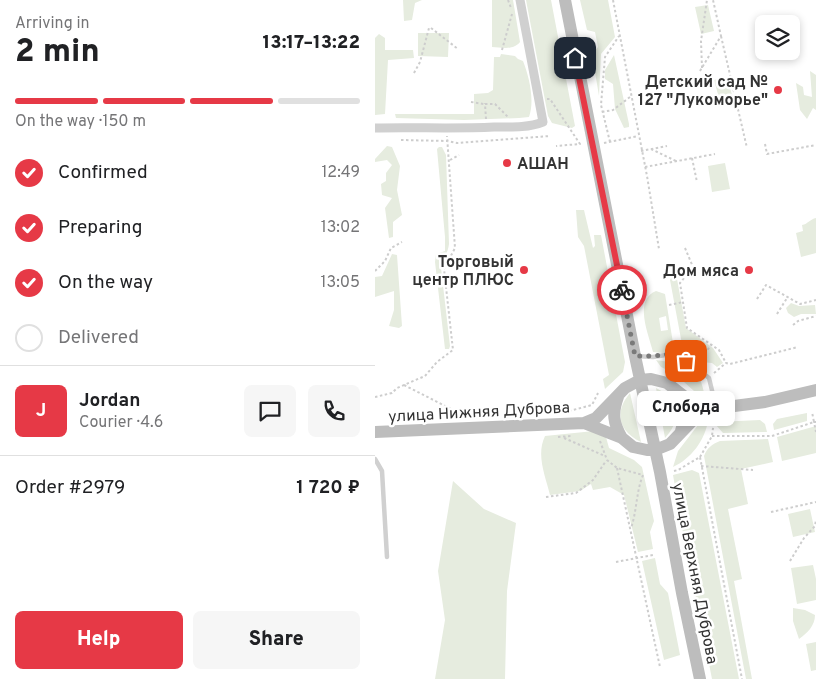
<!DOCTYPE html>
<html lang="en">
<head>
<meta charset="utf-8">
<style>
	:root { --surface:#fff; --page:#f6f6f6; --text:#202124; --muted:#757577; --line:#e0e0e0; --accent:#e63946 }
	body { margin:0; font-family:Overpass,sans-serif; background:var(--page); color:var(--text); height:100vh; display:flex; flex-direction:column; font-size:19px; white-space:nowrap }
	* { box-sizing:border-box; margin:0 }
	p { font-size:16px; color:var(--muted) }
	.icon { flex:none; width:28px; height:28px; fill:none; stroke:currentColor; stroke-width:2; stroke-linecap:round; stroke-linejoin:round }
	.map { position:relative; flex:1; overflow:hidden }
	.details { display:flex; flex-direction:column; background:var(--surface); width:375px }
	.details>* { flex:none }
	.buttons { position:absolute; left:380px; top:15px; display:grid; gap:10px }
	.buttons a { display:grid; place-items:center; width:45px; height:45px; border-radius:8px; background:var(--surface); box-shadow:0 2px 8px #0003; font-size:25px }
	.pin { position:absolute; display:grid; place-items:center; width:42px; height:42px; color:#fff; margin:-21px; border-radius:10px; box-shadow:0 2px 8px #0006 }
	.courier { position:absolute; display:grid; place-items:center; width:50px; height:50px; margin:-25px; border:4px solid #e63946; border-radius:50%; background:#fff; color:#222; box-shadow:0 1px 6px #0007 }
	.bubble { position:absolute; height:35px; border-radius:8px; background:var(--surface); box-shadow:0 2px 8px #0003; font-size:16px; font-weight:800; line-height:35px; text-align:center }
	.head em { font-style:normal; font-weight:800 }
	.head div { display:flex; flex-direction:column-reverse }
	.head { display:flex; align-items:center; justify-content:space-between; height:85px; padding:0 15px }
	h1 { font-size:32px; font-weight:800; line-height:38px }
	.bar { display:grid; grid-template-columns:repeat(4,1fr); gap:8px 5px; align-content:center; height:60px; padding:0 15px }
	.bar i { height:6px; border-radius:4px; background:var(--line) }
	.bar .on { background:var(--accent) }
	.bar p { grid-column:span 4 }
	.line { display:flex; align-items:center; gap:12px; padding:0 15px; border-top:1px solid var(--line) }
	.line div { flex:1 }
	.round { display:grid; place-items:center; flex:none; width:52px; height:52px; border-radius:8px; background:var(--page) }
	ol { padding:0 15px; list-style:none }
	li { display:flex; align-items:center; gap:15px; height:55px }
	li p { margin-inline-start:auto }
	li .icon { padding:5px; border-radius:50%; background:var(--accent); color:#fff; stroke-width:4 }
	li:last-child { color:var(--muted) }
	li i { width:28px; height:28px; border:2px solid var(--line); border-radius:50% }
	.primary-button { display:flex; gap:10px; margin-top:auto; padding:10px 15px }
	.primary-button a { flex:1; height:58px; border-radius:8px; background:var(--accent); color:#fff; font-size:20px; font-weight:800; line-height:58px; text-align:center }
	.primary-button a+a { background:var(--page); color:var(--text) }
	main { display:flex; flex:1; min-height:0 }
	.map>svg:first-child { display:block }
	.green { fill:#e6ecdf; fill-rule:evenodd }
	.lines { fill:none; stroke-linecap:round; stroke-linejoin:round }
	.path { stroke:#cdcdcd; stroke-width:2; stroke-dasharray:2.5 2.5; stroke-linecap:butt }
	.lane { stroke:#d0d0d0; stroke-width:4.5 }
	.street { stroke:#d0d0d0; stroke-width:9 }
	.secondary { stroke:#bdbdbd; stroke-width:12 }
	.done { stroke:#7a7a7a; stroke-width:5; stroke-dasharray:0 9 }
	.route { stroke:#e63946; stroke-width:6 }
	.poi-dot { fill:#e63946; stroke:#fff; stroke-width:2 }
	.labels { text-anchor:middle; stroke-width:5; stroke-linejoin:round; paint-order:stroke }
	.poi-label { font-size:16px; font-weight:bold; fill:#333; stroke:#fff; text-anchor:end }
	.street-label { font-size:16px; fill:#333; stroke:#fff }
</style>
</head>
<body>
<main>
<section class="details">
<div class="head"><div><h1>2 min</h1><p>Arriving in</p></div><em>13:17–13:22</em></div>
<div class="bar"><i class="on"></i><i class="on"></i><i class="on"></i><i></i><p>On the way · 150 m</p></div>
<ol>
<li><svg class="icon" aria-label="check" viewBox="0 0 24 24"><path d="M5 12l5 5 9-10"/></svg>Confirmed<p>12:49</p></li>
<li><svg class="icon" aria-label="check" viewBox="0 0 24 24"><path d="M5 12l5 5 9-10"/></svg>Preparing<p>13:02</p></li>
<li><svg class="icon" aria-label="check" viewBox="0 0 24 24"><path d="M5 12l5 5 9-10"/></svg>On the way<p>13:05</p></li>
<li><i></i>Delivered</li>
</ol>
<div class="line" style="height:90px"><b class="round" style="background:var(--accent);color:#fff">J</b><div><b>Jordan</b><p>Courier · 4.6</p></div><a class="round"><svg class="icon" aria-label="chat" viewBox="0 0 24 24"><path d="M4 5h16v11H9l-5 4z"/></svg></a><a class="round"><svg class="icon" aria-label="phone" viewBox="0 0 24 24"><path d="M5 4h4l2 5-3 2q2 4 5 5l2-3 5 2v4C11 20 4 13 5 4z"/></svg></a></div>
<div class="line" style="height:65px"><div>Order #2979</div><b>1 720 ₽</b></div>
<div class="primary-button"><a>Help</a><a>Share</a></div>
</section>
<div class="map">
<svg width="441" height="679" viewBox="0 0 441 679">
	<rect width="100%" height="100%" fill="#fff"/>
	<path class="green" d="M28 0H47L40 3 37 20 29 21Z
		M117 0H138L145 42C138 51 126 47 117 47Z
		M151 0H176L200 126 197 128 177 123 173 116Z
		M205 0H233L240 37 226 54 224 96 217 54 223 47 220 32 212 30Z
		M333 5 339 31 326 34 320 7Z
		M43 33H74L73 57 43 56Z
		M4 34 10 38V50H38L39 58 13 60 10 114 0 115V38Z
		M126 54 140 56 143 59 148 61C154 76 160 101 154 117L144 118 89 120 21 118 20 114H99V94L113 93 118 90 119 57H125Z
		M239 55 254 124V127L249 128 240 109 238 84 230 79V70Z
		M435 71 441 75V110L438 108 432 119 425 110 421 83 428 87 429 95 437 97Z
		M352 77 357 95 344 98 339 80Z
		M12 146 17 147 25 166 22 190 27 215 18 222V237L14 238 10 208 17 198 7 195 6 184 11 181V173L17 165 12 160 0 162V159Z
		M64 147H67L71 155 74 244C73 253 68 259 66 268L75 346 74 349H70L60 262 61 254 70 251V237L62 149Z
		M350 163 355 189 337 192 333 166Z
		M201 210H209L218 248 220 246 219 235H226L250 362 248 372 230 389 228 379 234 375 209 246 203 237Z
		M441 218V253L426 257 421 233 428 231 427 225C433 224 435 219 441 218Z
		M17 254 22 255 27 326 24 328 14 326 19 310V291L0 297V277L7 276Z
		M315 265 302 279 311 328 338 348 348 363 342 367 337 363 315 361 309 355 295 280C298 271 306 268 315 265Z
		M281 291 290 294 299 349 288 353 278 352C274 335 258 300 281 291ZM291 316 293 330 286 331 284 318Z
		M416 303 424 306 440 305 441 314H426L419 317 413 313 411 308Z
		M281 360C295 362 315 364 323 376 327 381 328 390 330 396L319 391 299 373 286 367Z
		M281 388C303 399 308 419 290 438Z
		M255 393 266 442C243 431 239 412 255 393Z
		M432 413V421L399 430 398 424 402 419Z
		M385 420 390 424 392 432 348 433 341 425 342 422Z
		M333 421C330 440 316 459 298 467L303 451 323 425Z
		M441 426V453L407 461 402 437Z
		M219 431 231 437 234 448 259 460 267 467 279 521 275 532 278 549 263 552 249 495 235 487 218 490 216 484 205 491 175 495C170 475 161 455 170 436Z
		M393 439 398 462 366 469 373 504 353 509 367 579 359 581 377 679H371L329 456C332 448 337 444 345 441Z
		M317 470 324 473 364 679H337L313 558 320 552 316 536 308 533 298 475Z
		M78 481 109 509 141 523 132 591 130 679H60L70 620 63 571Z
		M435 509 440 532 418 537 413 514Z
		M280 558 285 584 293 593 305 655 289 660 267 561Z
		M438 565 441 579V600L422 604 416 568Z
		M418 608 430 610 440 615C440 626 432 633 424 639L418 621Z
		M441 642V670L436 671 431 644Z"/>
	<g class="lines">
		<path class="path" d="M133 0 136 8
			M238 0 272 176 284 249
			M56 28 83 49
			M346 36 372 148
			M127 50 137 14
			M327 68 326 41 332 0
			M325 71 346 36 338 0
			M39 73 45 62 54 28
			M172 99H175L205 144 181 146
			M96 102 109 104
			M227 112 238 110 255 97
			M111 119 110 104H120L134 118
			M26 140 72 141 82 143 175 136
			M235 142 226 105 230 57 244 36
			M229 143 263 136
			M390 144 392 154 441 145
			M276 149 301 161
			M266 151 292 146
			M317 158 322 182
			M75 160 84 155
			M270 167 340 154
			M310 248 318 267 305 283 312 328 344 350 351 363
			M297 265 310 276
			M0 271 10 261 16 248 27 242
			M382 299 391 285 425 304 441 300
			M294 305 308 302
			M402 314 412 298
			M418 325 423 321 441 316
			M324 362 336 345
			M339 373 351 363 355 364 423 347
			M29 385 82 412 86 416
			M0 397 17 393 22 388 50 376 62 362 78 350 69 269 80 248 72 136
			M194 411 217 405 223 393
			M441 422H439L441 432
			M337 436H397L439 422 437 412
			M183 437 196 436
			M189 438 230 456
			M225 441 232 460 242 468 268 475C261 492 262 511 256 528
			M325 457 337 436 339 420
			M326 466 378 470
			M242 468 285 667
			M299 471 303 470 325 457 367 679
			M171 497 201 493 218 480 231 461
			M396 512 441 502
			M415 561 429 538 440 526 441 520
			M241 562 278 555"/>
		<path class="lane" d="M261 356 278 357 303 353 334 378 341 407
			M0 459 7 471 12 557"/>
		<path class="street" d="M0 128C40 127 79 129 119 127 135 127 153 128 168 122L145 0"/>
		<path class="secondary" d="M190 0 260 356 285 472 307 593 325 679
			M303 393C312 405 310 418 306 431
			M243 397C237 413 238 423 247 438
			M209 423 247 438 258 447 272 450H280L295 444 319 419 336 409 390 402 441 390
			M0 432 209 423 221 418 250 388 265 380 276 379 292 383 319 404 336 409"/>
	</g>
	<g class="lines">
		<path class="done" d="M247 290 260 356H278L303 353 311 361"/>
		<path class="route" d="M200 58 247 290"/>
	</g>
	<g class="poi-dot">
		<circle cx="403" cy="90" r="5"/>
		<circle cx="132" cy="163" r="5"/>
		<circle cx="149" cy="270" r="5"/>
		<circle cx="374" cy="270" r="5"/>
	</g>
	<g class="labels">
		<g class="poi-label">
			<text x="393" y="87">Детский сад №<tspan x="393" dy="18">127 "Лукоморье"</tspan></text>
			<text x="142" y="169" text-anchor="start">АШАН</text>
			<text x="139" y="267">Торговый<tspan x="139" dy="18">центр ПЛЮС</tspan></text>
			<text x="364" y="276">Дом мяса</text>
		</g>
		<g class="street-label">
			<text transform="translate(104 411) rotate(-3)" y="6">улица Нижняя Дуброва</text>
			<text transform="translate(321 573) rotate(79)" y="6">улица Верхняя Дуброва</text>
		</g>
	</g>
</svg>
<div class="buttons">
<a><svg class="icon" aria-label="layers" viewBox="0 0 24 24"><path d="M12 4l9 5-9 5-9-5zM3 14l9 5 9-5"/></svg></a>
</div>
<div class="pin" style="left:311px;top:361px;background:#ea580c"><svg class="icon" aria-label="bag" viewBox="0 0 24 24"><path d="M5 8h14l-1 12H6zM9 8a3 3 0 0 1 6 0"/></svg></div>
<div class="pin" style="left:200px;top:58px;background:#1f2937"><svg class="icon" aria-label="home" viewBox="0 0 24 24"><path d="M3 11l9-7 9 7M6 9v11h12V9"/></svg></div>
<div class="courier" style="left:247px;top:290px"><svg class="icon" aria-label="bike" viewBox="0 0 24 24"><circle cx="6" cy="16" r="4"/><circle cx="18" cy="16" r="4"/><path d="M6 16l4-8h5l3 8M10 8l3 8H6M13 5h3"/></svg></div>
<div class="bubble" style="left:262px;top:391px;width:98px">Слобода</div>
</div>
</main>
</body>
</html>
